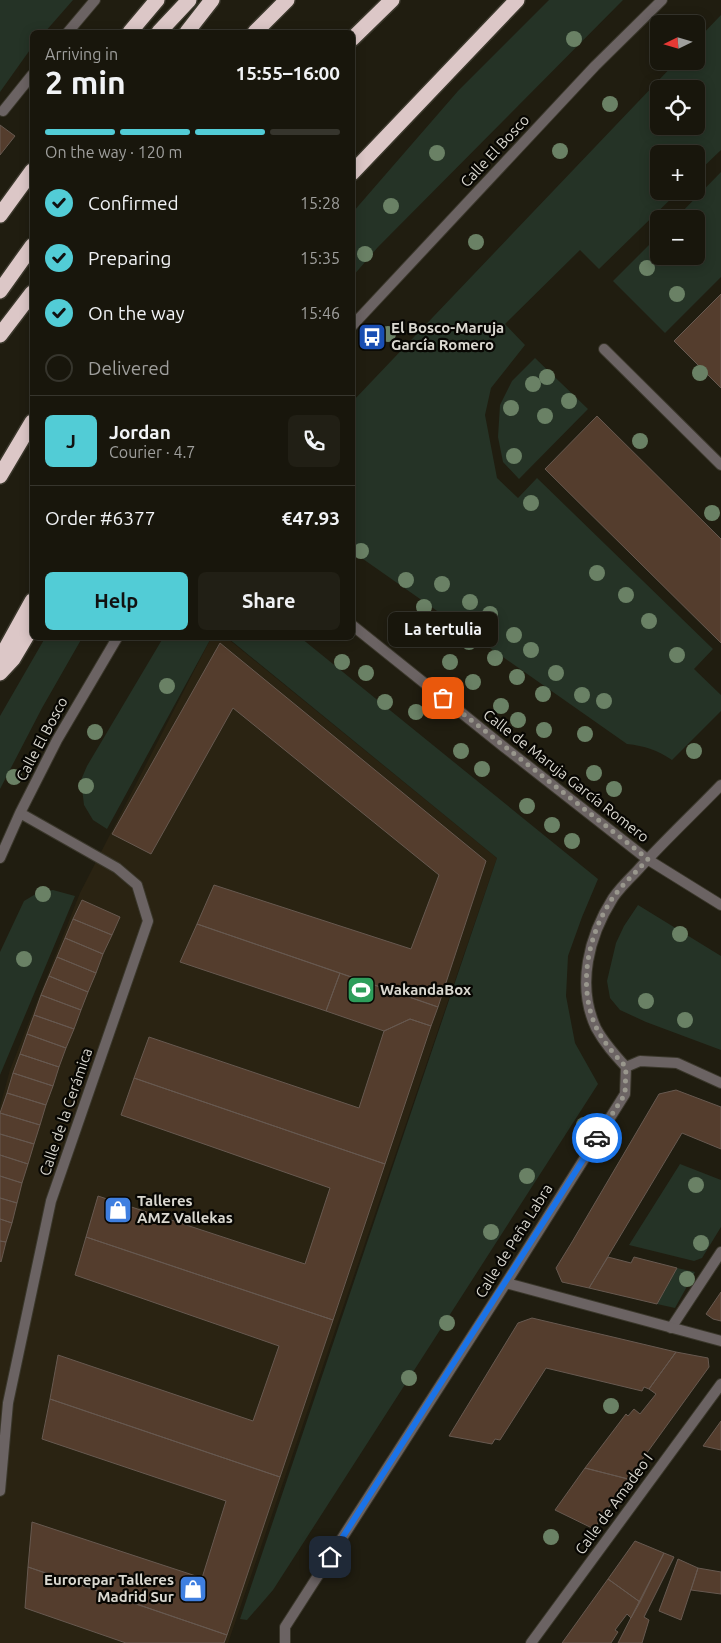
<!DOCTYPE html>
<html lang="en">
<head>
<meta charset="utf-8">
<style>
	:root { --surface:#18160c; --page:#211f15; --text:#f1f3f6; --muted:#9f9f9d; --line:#36352d; --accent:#52ccd6 }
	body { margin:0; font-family:Ubuntu,sans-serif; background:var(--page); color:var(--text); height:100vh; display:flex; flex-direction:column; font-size:19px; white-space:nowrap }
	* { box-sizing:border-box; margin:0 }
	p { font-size:16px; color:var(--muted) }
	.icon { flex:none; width:28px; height:28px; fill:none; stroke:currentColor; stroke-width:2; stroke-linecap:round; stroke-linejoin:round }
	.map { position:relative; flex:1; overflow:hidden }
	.side { position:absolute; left:30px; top:30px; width:325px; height:610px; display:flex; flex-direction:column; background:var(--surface); border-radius:8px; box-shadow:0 2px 12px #0003,0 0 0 1px var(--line) }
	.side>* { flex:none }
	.needle { width:32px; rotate:265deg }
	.buttons { position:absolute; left:650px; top:15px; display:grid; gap:10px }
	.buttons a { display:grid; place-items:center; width:55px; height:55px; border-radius:8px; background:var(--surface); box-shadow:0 2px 12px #0003,0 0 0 1px var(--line); font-size:25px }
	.pin { position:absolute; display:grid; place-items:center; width:42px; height:42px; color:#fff; margin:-21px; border-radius:10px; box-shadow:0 2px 8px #0006 }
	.courier { position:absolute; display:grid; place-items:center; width:50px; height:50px; margin:-25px; border:4px solid #1a73e8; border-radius:50%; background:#fff; color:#222; box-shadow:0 1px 6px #0007 }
	.bubble { position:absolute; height:35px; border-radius:8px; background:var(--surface); box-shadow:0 2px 12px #0003,0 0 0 1px var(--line); font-size:16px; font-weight:700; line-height:35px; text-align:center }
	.summary em { font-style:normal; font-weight:700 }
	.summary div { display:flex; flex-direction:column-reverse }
	.summary { display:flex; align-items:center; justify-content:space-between; height:85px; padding:0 15px }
	h1 { font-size:32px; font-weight:700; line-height:38px }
	.bar { display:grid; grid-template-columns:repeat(4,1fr); gap:8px 5px; align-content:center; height:60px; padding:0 15px }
	.bar i { height:6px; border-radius:4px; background:var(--line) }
	.bar .selected { background:var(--accent) }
	.bar p { grid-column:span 4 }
	.line { display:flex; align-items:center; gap:12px; padding:0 15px; border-top:1px solid var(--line) }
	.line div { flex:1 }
	.round { display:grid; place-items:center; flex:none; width:52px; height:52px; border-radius:8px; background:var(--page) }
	ol { padding:0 15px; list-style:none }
	li { display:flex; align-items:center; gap:15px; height:55px }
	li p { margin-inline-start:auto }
	li .icon { padding:5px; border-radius:50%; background:var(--accent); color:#111; stroke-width:4 }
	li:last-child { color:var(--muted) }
	li i { width:28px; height:28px; border:2px solid var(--line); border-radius:50% }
	.action { display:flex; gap:10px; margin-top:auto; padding:10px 15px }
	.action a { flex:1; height:58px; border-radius:8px; background:var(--accent); color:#111; font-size:20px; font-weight:700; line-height:58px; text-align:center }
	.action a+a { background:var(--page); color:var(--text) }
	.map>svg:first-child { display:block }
	.industrial { fill:#2a2312 }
	.green { fill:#253326; fill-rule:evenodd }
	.building { fill:#543d2d; stroke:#675950 }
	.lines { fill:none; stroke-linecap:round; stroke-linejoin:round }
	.service-casing { stroke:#3a372b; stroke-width:12 }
	.minor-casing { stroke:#3a372b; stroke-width:12 }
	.motorway-casing { stroke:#3a372b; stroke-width:18 }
	.service { stroke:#6b6363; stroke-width:10 }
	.minor { stroke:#6b6363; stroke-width:10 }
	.motorway { stroke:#dcc7c7; stroke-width:15 }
	.tree { fill:#6a8165 }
	.done { stroke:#99978d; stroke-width:5; stroke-dasharray:0 9 }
	.route { stroke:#1a73e8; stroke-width:6 }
	.labels { text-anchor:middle; stroke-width:4.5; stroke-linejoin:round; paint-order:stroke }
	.street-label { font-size:15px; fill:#dad8d0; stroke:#080703 }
	.poi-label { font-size:15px; font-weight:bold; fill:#dad8d0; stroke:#080703; text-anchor:start }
</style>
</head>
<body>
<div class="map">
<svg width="721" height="1643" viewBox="0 0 721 1643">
	<rect width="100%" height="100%" fill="#201d10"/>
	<path class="industrial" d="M211 638H227L497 858 228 1643H0V1107L10 1070 80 893Z"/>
	<path class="green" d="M0 0H73L45 32H32V47L0 92Z
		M549 0H623L378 247 353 276V212L458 91Z
		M721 15V150L696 174V154H659V191H679L599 269 580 250 505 324 525 345 491 388 485 415 497 478 518 498 537 478 713 649 694 669 721 695V711L672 760C657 750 645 746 627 744L353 552V401L677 61H696V41ZM659 89H696V126H659Z
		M721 172V277L665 333 613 281 659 235V256H696V219H675Z
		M535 358 588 409 519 479 503 462 498 437 500 405 512 381Z
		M45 638H82L42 708 0 789V716Z
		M163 638H211L107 829 93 820 84 805 81 780 87 766Z
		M228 638H301L598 879 582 917 568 956 566 996 575 1043 598 1084 273 1590 247 1620 240 1619 497 858Z
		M53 890 75 896 0 1075V952L24 901 39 892Z
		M638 905 721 956V1050L646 1022 620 1010 610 998 607 981 616 943 624 926Z
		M680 1164 721 1180V1227L702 1258 694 1261 629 1245Z
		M677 1268 695 1272 675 1308 657 1304Z"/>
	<path class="building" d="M0 125 15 136 0 155Z
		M721 294V388L674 341Z
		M597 416 721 539V643L545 469Z
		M220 643 486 861 438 1007 197 924 214 885 411 949 439 875 233 708 151 854 112 834Z
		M82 900 120 917 112 935 73 919Z
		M73 919 112 935 103 954 65 938Z
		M197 924 340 973 326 1011 180 962Z
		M65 938 103 954 96 973 57 957Z
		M57 957 96 973 88 992 49 976Z
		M340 973 438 1007 431 1026 410 1019 384 1031 326 1011Z
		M49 976 88 992 81 1010 41 995Z
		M41 995 81 1010 74 1029 34 1015Z
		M34 1015 74 1029 66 1048 27 1034Z
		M410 1019 431 1026 385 1164 134 1078 149 1037 359 1108 384 1031Z
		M27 1034 66 1048 59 1067 20 1054Z
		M20 1054 59 1067 53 1086 13 1073Z
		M13 1073 53 1086 46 1105 7 1093Z
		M134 1078 385 1164 333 1320 86 1237 98 1196 305 1264 330 1188 121 1115Z
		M676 1090 721 1107V1149L682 1133 589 1288 562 1282 556 1268 572 1242 659 1094Z
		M7 1093 46 1105 40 1125 0 1113Z
		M0 1113 40 1125 34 1144 0 1134Z
		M0 1134 34 1144 28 1164 0 1155Z
		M0 1155 28 1164 22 1183 0 1176Z
		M0 1176 22 1183 17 1203 0 1198Z
		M0 1198 17 1203 12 1223 0 1219Z
		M0 1219 12 1223 6 1242 0 1241Z
		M86 1237 333 1320 280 1477 50 1399 58 1355 253 1421 279 1346 75 1275Z
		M0 1241 6 1242 1 1262 0 1261Z
		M608 1257 631 1263 634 1257 677 1268 657 1304 589 1288Z
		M721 1292V1321L713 1319 706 1314Z
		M532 1318 617 1338 676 1352 649 1389 644 1387 642 1391 546 1368 500 1440 495 1439 492 1444 449 1436 518 1323Z
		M676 1352 708 1358 709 1367 628 1479 585 1468 626 1414 628 1416 634 1409 640 1414 656 1394 649 1389Z
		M50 1399 280 1477 227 1635 28 1567 32 1522 202 1578 226 1501 42 1439Z
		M721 1421V1450L703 1446Z
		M585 1468 628 1479 594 1529 555 1510Z
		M635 1541 664 1553 640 1602 608 1579Z
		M664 1553 674 1557 644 1617 649 1620 642 1643H618Z
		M678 1559 698 1568 681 1620 659 1611Z
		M28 1567 227 1635 224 1643H126L25 1608Z
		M698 1568 721 1572V1594L691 1590Z
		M608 1579 640 1602 631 1618 627 1614 615 1630 618 1632 611 1643H562Z"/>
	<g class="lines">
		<defs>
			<path id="service" d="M68 32 95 0
				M3 111 32 75
				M671 1328 721 1252"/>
			<path id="minor" d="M352 326 595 66 662 0
				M604 349 721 465
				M352 625 504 747 647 859 721 905
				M0 858 20 813 57 740 117 638
				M626 1067 640 1061 677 1063 721 1083
				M506 1283 721 1341
				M0 1491 8 1403 51 1201 148 921 137 885 117 868 20 813
				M285 1643V1627L506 1283 625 1094 626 1067C615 1055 604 1043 596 1028 576 985 589 936 613 898 619 889 628 880 636 872 663 842 693 814 721 785
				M531 1643 721 1384"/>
			<path id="motorway" d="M130 32 157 0
				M159 32 189 0
				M187 32 212 0
				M255 32 287 0
				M352 39 392 0
				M352 173 517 0
				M0 215 32 171
				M0 291 32 246
				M0 335 32 293
				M0 476 32 422
				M0 659 32 601
				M0 673 13 659 32 627"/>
		</defs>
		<use href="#service" class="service-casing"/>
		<use href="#minor" class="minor-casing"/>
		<use href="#motorway" class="motorway-casing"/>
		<use href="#service" class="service"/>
		<use href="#minor" class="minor"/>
		<use href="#motorway" class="motorway"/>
	</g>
	<g class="tree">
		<circle cx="574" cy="39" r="8"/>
		<circle cx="610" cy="104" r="8"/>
		<circle cx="560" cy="151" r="8"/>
		<circle cx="437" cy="153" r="8"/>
		<circle cx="391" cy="206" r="8"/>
		<circle cx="476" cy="242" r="8"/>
		<circle cx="365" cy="254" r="8"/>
		<circle cx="647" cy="268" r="8"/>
		<circle cx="677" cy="294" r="8"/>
		<circle cx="388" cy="334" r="8"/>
		<circle cx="700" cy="373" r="8"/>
		<circle cx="547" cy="377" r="8"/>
		<circle cx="533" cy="384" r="8"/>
		<circle cx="569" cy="401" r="8"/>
		<circle cx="511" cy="408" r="8"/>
		<circle cx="545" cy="416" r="8"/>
		<circle cx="640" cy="441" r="8"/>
		<circle cx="514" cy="456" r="8"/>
		<circle cx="531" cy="503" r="8"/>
		<circle cx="712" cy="513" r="8"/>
		<circle cx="361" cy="551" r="8"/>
		<circle cx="597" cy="573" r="8"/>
		<circle cx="406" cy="580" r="8"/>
		<circle cx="442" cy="584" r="8"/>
		<circle cx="626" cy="595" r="8"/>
		<circle cx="470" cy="602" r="8"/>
		<circle cx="424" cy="607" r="8"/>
		<circle cx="490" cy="614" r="8"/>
		<circle cx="649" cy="621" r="8"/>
		<circle cx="448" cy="624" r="8"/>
		<circle cx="406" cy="629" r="8"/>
		<circle cx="514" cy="635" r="8"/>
		<circle cx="469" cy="642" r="8"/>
		<circle cx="531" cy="650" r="8"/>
		<circle cx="677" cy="655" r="8"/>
		<circle cx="495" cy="658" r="8"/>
		<circle cx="342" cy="662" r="8"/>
		<circle cx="450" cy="662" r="8"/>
		<circle cx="366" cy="673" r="8"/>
		<circle cx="556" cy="673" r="8"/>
		<circle cx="517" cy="677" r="8"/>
		<circle cx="473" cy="682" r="8"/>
		<circle cx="167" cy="686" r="8"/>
		<circle cx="543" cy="694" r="8"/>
		<circle cx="582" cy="695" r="8"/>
		<circle cx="604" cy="701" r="8"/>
		<circle cx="385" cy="702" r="8"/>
		<circle cx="501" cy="706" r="8"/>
		<circle cx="416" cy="712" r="8"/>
		<circle cx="518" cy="720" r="8"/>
		<circle cx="544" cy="730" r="8"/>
		<circle cx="95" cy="732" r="8"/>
		<circle cx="585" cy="734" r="8"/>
		<circle cx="461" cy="751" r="8"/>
		<circle cx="694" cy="751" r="8"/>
		<circle cx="482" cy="769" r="8"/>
		<circle cx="594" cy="773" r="8"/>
		<circle cx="14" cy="777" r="8"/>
		<circle cx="86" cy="786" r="8"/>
		<circle cx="614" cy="789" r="8"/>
		<circle cx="527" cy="806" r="8"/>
		<circle cx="552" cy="825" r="8"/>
		<circle cx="572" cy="841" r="8"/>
		<circle cx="43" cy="894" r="8"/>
		<circle cx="680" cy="934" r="8"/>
		<circle cx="24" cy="959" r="8"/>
		<circle cx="646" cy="1001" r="8"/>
		<circle cx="685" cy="1020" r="8"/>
		<circle cx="584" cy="1125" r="8"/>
		<circle cx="527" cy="1176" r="8"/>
		<circle cx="696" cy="1185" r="8"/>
		<circle cx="491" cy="1232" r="8"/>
		<circle cx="701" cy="1243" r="8"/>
		<circle cx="687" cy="1279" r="8"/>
		<circle cx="447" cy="1323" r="8"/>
		<circle cx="409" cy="1378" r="8"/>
		<circle cx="611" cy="1406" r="8"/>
		<circle cx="551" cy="1537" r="8"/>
	</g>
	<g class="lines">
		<path class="done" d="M443 698 648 859C637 871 624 883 614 896 588 933 577 985 596 1027 603 1042 615 1055 626 1067L625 1094 597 1138"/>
		<path class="route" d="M330 1557 597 1138"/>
	</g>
	<defs>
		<symbol id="bus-square" viewBox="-11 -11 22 22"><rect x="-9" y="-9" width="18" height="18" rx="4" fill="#1a4fb4" stroke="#080703"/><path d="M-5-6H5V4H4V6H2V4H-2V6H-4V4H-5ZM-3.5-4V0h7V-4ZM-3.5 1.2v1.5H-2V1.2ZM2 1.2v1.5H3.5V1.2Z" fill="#fff"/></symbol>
		<symbol id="stadium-square" viewBox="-11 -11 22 22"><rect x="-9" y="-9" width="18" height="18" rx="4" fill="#2e9e5b" stroke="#080703"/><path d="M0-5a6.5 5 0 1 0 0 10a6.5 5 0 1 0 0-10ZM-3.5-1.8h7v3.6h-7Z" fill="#fff"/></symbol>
		<symbol id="shop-square" viewBox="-11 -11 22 22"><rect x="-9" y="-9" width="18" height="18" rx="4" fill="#3f7fe0" stroke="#080703"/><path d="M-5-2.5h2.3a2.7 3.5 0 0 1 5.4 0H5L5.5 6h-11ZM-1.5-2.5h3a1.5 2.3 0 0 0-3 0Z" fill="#fff"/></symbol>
	</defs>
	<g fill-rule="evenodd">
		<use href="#bus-square" x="356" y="321" width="32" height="32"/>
		<use href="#stadium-square" x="345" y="974" width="32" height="32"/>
		<use href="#shop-square" x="102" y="1194" width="32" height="32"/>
		<use href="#shop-square" x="177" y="1573" width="32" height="32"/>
	</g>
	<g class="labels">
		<g class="street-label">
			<text transform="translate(495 151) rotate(-47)" y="5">Calle El Bosco</text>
			<text transform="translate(42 739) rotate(-62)" y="5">Calle El Bosco</text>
			<text transform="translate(566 776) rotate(38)" y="5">Calle de Maruja García Romero</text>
			<text transform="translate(66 1112) rotate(-71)" y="5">Calle de la Cerámica</text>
			<text transform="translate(514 1241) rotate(-58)" y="5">Calle de Peña Labra</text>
			<text transform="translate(614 1504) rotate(-54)" y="5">Calle de Amadeo I</text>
		</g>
		<g class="poi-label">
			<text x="391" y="333">El Bosco-Maruja<tspan x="391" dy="17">García Romero</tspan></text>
			<text x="380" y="995">WakandaBox</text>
			<text x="137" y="1206">Talleres<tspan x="137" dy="17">AMZ Vallekas</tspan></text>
			<text x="174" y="1585" text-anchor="end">Eurorepar Talleres<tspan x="174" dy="17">Madrid Sur</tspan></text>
		</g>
	</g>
</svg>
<div class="buttons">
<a><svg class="needle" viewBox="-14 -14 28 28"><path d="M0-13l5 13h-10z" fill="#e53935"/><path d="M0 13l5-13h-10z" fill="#9f9f9d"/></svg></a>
<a><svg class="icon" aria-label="locate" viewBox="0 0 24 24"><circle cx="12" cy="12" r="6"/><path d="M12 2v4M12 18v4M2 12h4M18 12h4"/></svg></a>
<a>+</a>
<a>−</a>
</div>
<div class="pin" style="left:443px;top:698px;background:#ea580c"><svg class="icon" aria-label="bag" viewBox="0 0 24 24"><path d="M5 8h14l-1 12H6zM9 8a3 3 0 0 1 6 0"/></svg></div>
<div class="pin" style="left:330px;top:1557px;background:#1f2937"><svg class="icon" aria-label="home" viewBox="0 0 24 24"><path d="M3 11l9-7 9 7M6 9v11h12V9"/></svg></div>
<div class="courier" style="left:597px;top:1138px"><svg class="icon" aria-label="car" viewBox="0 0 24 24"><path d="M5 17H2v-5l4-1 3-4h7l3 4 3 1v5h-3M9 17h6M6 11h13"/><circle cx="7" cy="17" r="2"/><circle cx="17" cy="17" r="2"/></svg></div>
<div class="bubble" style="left:388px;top:612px;width:110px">La tertulia</div>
<section class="side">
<div class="summary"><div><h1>2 min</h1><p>Arriving in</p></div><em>15:55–16:00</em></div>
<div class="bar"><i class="selected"></i><i class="selected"></i><i class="selected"></i><i></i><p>On the way · 120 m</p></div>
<ol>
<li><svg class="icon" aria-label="check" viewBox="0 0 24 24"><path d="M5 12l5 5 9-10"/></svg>Confirmed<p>15:28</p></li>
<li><svg class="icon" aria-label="check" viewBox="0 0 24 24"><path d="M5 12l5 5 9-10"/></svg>Preparing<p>15:35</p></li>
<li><svg class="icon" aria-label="check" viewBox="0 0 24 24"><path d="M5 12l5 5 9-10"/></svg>On the way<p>15:46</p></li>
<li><i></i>Delivered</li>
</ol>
<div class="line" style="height:90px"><b class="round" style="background:var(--accent);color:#111">J</b><div><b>Jordan</b><p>Courier · 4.7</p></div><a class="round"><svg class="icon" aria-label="phone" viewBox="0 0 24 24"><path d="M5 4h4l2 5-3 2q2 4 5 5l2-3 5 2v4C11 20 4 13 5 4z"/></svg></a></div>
<div class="line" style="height:65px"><div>Order #6377</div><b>€47.93</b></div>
<div class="action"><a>Help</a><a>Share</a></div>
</section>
</div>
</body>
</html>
